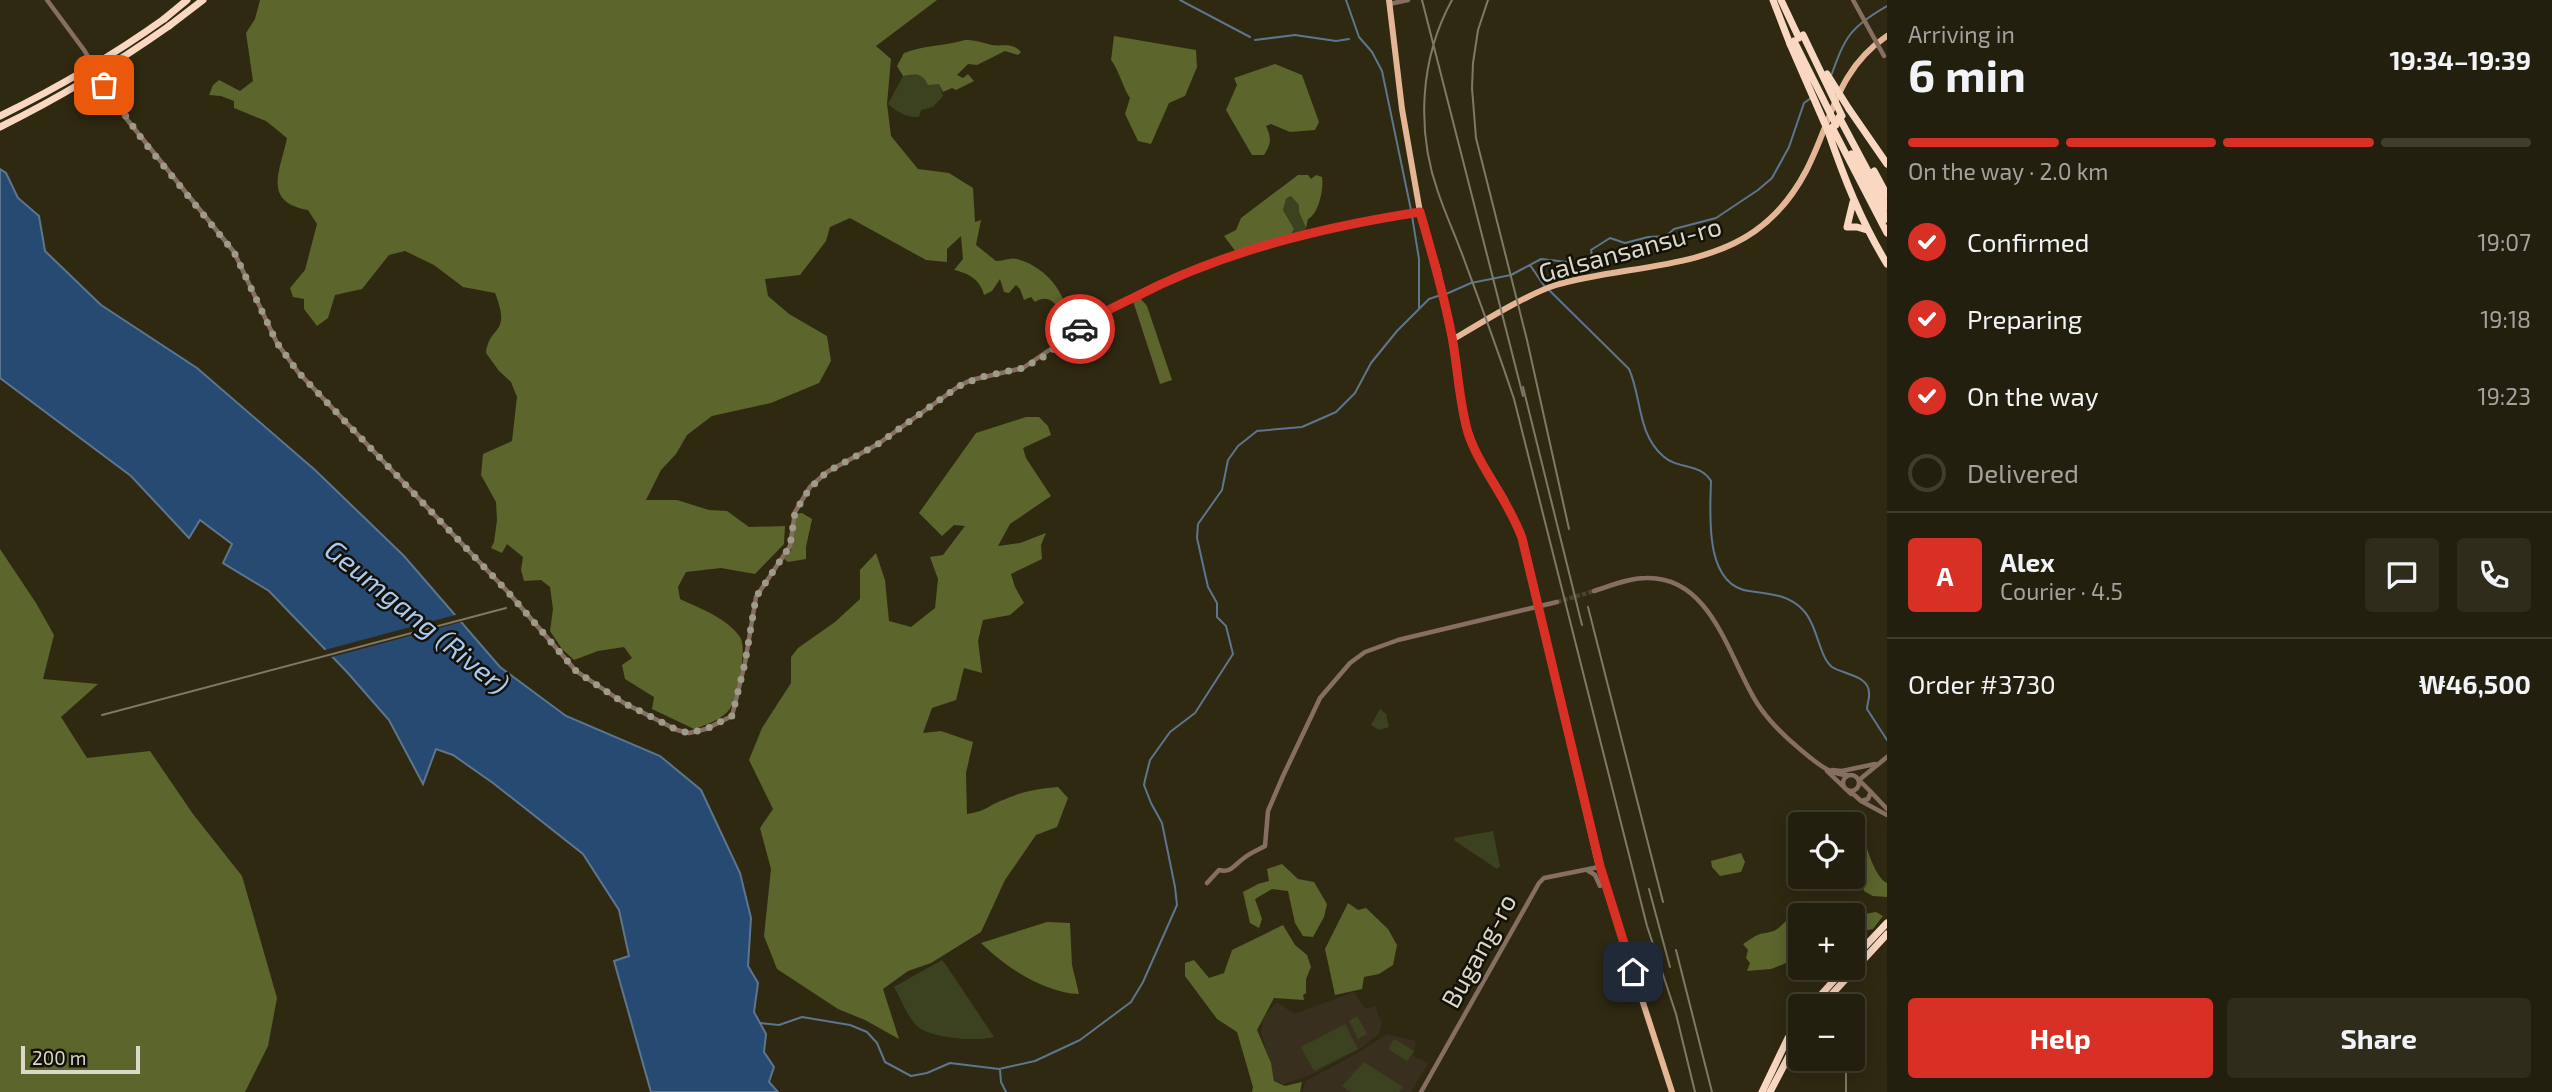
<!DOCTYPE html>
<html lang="en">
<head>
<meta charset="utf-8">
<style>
	:root { --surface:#231f0e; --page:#2f2c1c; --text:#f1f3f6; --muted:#a3a29e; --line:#403d2e; --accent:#d93025 }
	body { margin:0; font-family:"Exo 2",sans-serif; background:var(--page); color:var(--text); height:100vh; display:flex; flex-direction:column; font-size:26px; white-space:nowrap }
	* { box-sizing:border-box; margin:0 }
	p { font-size:23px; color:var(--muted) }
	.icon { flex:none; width:38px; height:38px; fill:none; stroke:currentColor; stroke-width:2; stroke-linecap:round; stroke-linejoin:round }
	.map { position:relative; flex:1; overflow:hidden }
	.side { display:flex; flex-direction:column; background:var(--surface); width:665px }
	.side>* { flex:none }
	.fabs { position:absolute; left:1788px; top:812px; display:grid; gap:14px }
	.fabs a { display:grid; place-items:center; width:77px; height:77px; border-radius:7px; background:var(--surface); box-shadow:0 4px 18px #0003,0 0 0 2px var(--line); font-size:35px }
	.scale { position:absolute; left:21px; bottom:18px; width:119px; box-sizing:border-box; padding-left:7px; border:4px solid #dbd8ca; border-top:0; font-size:19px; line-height:24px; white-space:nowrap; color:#dbd8ca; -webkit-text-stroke:5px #141208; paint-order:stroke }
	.pin { position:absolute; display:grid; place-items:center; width:60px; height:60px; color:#fff; margin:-30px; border-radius:14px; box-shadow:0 4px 10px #0006 }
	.courier { position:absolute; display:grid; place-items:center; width:70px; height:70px; margin:-35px; border:5px solid #d93025; border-radius:50%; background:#fff; color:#222; box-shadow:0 2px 9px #0007 }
	.headline em { font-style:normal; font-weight:700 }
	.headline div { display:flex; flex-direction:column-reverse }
	.headline { display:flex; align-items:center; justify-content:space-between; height:119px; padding:0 21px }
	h1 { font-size:46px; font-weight:700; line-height:52px }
	.bar { display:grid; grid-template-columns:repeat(4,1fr); gap:10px 7px; align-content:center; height:84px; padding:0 21px }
	.bar i { height:9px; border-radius:5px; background:var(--line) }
	.bar .current { background:var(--accent) }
	.bar p { grid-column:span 4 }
	.line { display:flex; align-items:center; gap:18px; padding:0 21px; border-top:2px solid var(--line) }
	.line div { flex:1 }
	.round { display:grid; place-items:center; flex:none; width:74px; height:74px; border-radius:7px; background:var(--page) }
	ol { padding:0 21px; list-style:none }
	li { display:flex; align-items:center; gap:21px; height:77px }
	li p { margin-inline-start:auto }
	li .icon { padding:7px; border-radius:50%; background:var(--accent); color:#fff; stroke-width:4 }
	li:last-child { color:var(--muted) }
	li i { width:38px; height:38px; border:4px solid var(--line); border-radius:50% }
	.action { display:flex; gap:14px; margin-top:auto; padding:14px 21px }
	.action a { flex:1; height:80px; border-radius:7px; background:var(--accent); color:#fff; font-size:28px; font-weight:700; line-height:80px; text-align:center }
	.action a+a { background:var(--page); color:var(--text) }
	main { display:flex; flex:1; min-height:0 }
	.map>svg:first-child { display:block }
	.education { fill:#392f1f }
	.green { fill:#3c4220 }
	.forest { fill:#5c652c }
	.water { fill:#274a73; stroke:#5d758d; stroke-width:2 }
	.pier { fill:#2f2912 }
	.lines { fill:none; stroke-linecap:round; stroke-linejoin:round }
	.stream { stroke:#5d758d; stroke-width:2 }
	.minor-tunnel { stroke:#49432e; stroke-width:4.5; stroke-dasharray:4.5 2; stroke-linecap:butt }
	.minor { stroke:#866f60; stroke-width:4.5 }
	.major { stroke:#e4b696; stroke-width:6 }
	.highway { stroke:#f9d7c1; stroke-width:7 }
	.rail { stroke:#7e7966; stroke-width:2 }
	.minor-bridge { stroke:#866f60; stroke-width:4.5 }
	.highway-bridge { stroke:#f9d7c1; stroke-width:7 }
	.done { stroke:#9f9b8a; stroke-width:7; stroke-dasharray:0 12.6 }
	.route { stroke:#d93025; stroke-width:9 }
	.labels { text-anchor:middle; stroke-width:5; stroke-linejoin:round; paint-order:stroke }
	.street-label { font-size:26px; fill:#dbd8ca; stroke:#141208 }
	.water-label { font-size:28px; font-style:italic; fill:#aacaf2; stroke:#141208 }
</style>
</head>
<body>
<main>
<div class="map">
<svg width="1887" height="1092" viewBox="0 0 1887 1092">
	<rect width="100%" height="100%" fill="#2f2912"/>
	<path class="education" d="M1354 992 1365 1009 1375 1006 1382 1023 1379 1034 1358 1050 1313 1074 1284 1084 1275 1080 1261 1032 1264 1016 1277 1002 1294 1014Z
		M1387 1034 1416 1041 1413 1056 1428 1063 1411 1092H1302L1306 1081 1361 1051Z"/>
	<path class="green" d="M920 74 924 76 927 83 939 84 943 96 933 107 921 110 919 117C906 118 898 112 888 104L903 76Z
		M1292 196 1299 205V212L1306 228 1305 231 1291 234 1294 229 1283 210 1286 199Z
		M1380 709 1386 714 1389 727 1379 730 1371 725Z
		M1493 831 1500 866 1497 869 1455 841 1454 838Z
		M942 960 946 965 994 1037C977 1042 929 1038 917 1026 907 1016 901 999 894 987Z
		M1357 1016 1367 1034 1358 1039 1349 1021Z
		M1345 1024 1358 1049 1314 1071 1301 1047Z
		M1394 1039 1414 1051 1407 1061 1388 1049Z
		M1364 1062 1403 1087 1399 1092H1351L1342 1086Z"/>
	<path class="forest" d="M260 0H937L876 46 891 59 887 104 891 136 918 169 949 173 973 188 975 222 981 220 976 245 996 261C1003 261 1011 257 1017 259 1050 268 1069 298 1070 329 1062 315 1054 290 1035 302L1031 297 1024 300 1020 289 1016 285 1009 293 1004 292 1000 279 992 291 984 295C981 280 968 273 954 270L963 259 961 236 947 249V262L926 260 850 218 830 227 826 241 800 275 765 279 768 296 789 314 827 336 831 361 819 383 771 403 712 416 687 435 676 454 661 470 646 500H677L709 510 727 511 749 527 785 526 784 544 755 574 721 568 686 572 678 587 680 599C699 608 727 618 740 637 748 649 737 694 731 707 724 719 706 725 694 729L652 709 654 697 625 679 622 665 632 658 624 647 598 651 574 660 562 649 550 631 553 609 550 587 541 580 524 581 521 570 523 557 507 544 502 553 491 548 494 542 497 520 496 502 481 475 483 454 512 441 517 397 511 382 499 371 486 353C489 324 512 336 495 293L463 287 434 265 405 251 389 255 362 289 335 295 328 318 317 326 304 309V299L293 297 290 288 305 270 317 224 308 210C261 202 281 169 287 138L266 121 234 108V101L221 96 209 95 213 85 219 80 240 91 253 81 246 33 255 19Z
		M1114 36 1196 50 1197 67 1185 96 1169 103 1151 144 1138 141 1125 114 1130 98C1122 86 1120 72 1111 60Z
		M965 40C974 40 980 42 988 44 1001 48 1011 41 1021 52L1018 55 1005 51 977 65 968 64 957 75 963 78 968 74 974 81 956 90 952 88 943 92 939 84 928 85C922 72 916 74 903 76L897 66 904 53C924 45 945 46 965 40Z
		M1275 64 1302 75 1319 122 1315 130 1290 132 1271 124 1266 126C1271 137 1272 143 1264 155H1252L1226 110 1237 85 1234 78Z
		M1298 175H1308L1311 179 1316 175 1322 177C1324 188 1319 214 1308 219L1306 228 1299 212V205L1291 196 1286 199 1283 210 1294 229 1291 234 1236 252 1224 236 1236 230 1241 218Z
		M1140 298 1147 306 1172 380 1160 384 1133 301Z
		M1026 417H1039L1048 426 1051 435 1023 448 1026 458 1051 496 1010 524 998 546 1020 543 1046 533 1041 545 1042 559 1011 574 1015 587 1024 603 1010 615 983 620 978 641 982 673 964 668 956 700 932 708 923 733 941 731 973 742 966 773 967 814C987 811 987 806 1003 800 1020 792 1040 788 1058 787L1068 798 1057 827 1036 835 1005 880 981 932 931 963 908 971 883 989 899 1039 865 1020 838 1009 777 969 764 936 771 869 760 828 773 809 749 760 762 728 791 683V657L798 648 835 622 860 599V570L876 553 885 580 889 621 911 627 935 608 938 579 930 557 943 555 965 526 954 525 942 536 919 513 976 433Z
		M802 513 812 519 806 547V559L788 562 784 559 791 550 796 514Z
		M0 549 36 603 54 635 43 679 98 684 61 717 87 758 150 751 193 814 242 876 277 998 268 1046 245 1092H0Z
		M1865 842C1868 853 1877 879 1887 883V897L1873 896 1864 891C1859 873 1850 858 1865 842Z
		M1741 853 1745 862 1741 872 1720 876 1712 867 1711 861Z
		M1282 864 1298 879 1314 882 1327 904 1324 917 1313 937 1303 936 1295 923 1288 891 1272 889 1255 899 1262 919 1259 928 1250 923 1243 892 1258 884 1269 881 1267 869Z
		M1348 903 1358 910 1366 908 1388 929 1397 945 1393 965 1379 974 1364 977 1362 989 1335 995 1325 949Z
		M1876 912 1883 916 1873 929 1853 933V916Z
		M1787 920 1801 922V957L1771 969 1747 971 1750 963 1746 958 1748 950 1743 944C1748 941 1754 936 1760 934 1775 931 1775 932 1787 920Z
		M1047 922 1070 923 1072 965 1079 994C1045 993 1005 967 981 943Z
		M1283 925 1295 945 1307 955 1311 967 1306 979V993L1303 995 1304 1000 1274 998 1257 1030 1271 1063 1274 1081 1285 1086 1302 1082 1300 1092H1252L1253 1087 1237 1032 1217 1019 1185 976V963L1194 960 1209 978 1224 973 1232 950Z"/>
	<path class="water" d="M0 169 6 173 18 198 39 216 45 251 101 305 197 368 315 470 404 556 500 667 566 716 660 756 701 790 740 873 751 918 748 966 758 983 754 1012 766 1034 764 1052 774 1067 769 1082 778 1092H651L614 961 629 956 619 910 583 854 493 783 453 755 436 749 423 784 389 720 347 672 269 591 223 563 232 544 200 520 189 538 131 476 0 378Z"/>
	<path class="pier" d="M459 614 465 621 328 658 321 651Z"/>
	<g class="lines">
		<path class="stream" d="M1180 0 1250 37
			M1346 0 1359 37 1372 52 1382 71 1411 210
			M1255 40 1295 35 1336 41 1349 39
			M1831 76C1845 37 1850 27 1887 6
			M1412 216 1419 259V308
			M1530 265 1545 287
			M1549 290 1629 369C1642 398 1637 433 1663 456 1678 470 1699 462 1711 481 1710 514 1704 585 1749 591 1769 594 1788 594 1803 610 1818 626 1819 657 1832 667 1842 674 1869 675 1869 693 1870 698 1867 703 1867 709L1887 740
			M1446 294 1471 283 1511 275 1541 259 1585 264 1593 262 1591 250 1610 238 1625 243 1648 237 1666 236 1674 229 1716 218 1758 190 1772 178 1789 147 1804 103 1811 98
			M760 1023 779 1025 802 1017 850 1025 867 1032 877 1043 885 1062 911 1076 927 1073 950 1063 999 1069 1035 1061 1080 1040 1131 1002 1143 982 1177 905 1175 887 1162 823 1151 803 1144 785 1145 780 1150 760 1170 732 1195 713 1233 654 1226 626 1217 617V603L1208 587 1197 538 1198 524 1222 490 1228 460 1238 446 1257 431 1302 427 1336 412 1355 393 1371 363 1397 331 1429 299 1441 295
			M1000 1070 1001 1082 1006 1092"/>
		<path class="minor-tunnel" d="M1557 602 1594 591"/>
		<path class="minor" d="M47 0 84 50 125 117 234 252 277 343 298 372 508 592 576 671 624 703 677 730 689 733 706 729 732 716 745 663 756 597 790 546 795 512 810 487 827 472 878 444 959 386 971 380 1023 368 1102 314 1155 286 1180 275 1236 255 1331 228 1420 212
			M1389 4 1408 0
			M1594 591C1610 586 1629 578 1646 578 1712 576 1729 659 1757 703 1769 722 1784 736 1801 750 1814 761 1830 775 1847 775
			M1832 770 1842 771 1875 764
			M1827 771 1851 794
			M1843 783a8 8 0 1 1 16 0a8 8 0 1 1-16 0Z
			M1850 791 1861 801 1868 799 1871 792 1859 780 1887 757
			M1871 792 1887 809
			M1861 801 1887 815
			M1587 870 1595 875 1600 886
			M1207 883 1219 870C1232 873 1234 865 1244 858 1250 853 1258 850 1265 846L1268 811 1283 776 1320 698 1350 663 1365 652 1398 640 1557 602
			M1421 1092 1539 883 1544 878 1599 867"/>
		<path class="major" d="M1389 0 1402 109 1420 212 1438 271 1452 337 1465 421 1476 452 1504 498 1522 538 1599 867 1672 1092
			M1452 340C1479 324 1527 294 1556 285 1619 266 1700 270 1755 231 1776 216 1794 194 1806 171 1832 121 1836 70 1887 36"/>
		<path class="highway" d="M1773 0 1790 44
			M1781 0 1799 38
			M164 19 187 0
			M169 26 203 0
			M1849 109 1887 164
			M1839 117 1887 207
			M1832 127 1887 233
			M1828 131C1844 178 1861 221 1887 264
			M1851 154 1887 219
			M1874 171 1887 195
			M1853 202 1847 227H1857L1867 230
			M1853 959 1887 923
			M1811 1006 1845 968
			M1821 1006 1887 934
			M1762 1092 1788 1038 1801 1020
			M1770 1092 1801 1033"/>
		<path class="rail" d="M1422 0 1523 396
			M1452 0C1420 58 1416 130 1438 192 1446 216 1457 239 1465 262 1482 308 1499 353 1514 399L1647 926 1676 1014 1695 1092
			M1488 0 1478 30 1473 63 1472 88 1476 138 1527 340 1569 529
			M1523 387 1582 625
			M1588 607 1663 902
			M102 715 506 608
			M1649 889 1670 967
			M1676 950 1712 1092
			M1846 1061V1092"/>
		<path class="minor-bridge" d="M1853 0 1884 56"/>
		<path class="highway-bridge" d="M1803 35 1842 116
			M1794 41 1836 125
			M1790 44 1828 131
			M1827 74 1849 109
			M0 116C57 88 112 56 164 19
			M0 127C59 98 115 64 169 26"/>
	</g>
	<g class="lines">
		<path class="done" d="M104 85 144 142 234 252 277 343 298 372 508 592 576 671 624 703 677 730 689 733 706 729 732 716 745 663 756 597 790 546 795 512 810 488 827 472 878 444 959 386 981 377 1023 368 1043 357 1080 329"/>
		<path class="route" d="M1080 329C1096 315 1116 306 1135 297 1223 251 1323 227 1420 212 1432 253 1444 295 1452 337 1458 369 1459 402 1468 433 1480 469 1508 499 1522 538L1600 866 1633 972"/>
	</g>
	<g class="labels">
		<g class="street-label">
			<text transform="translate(1630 250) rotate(-15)" y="9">Galsansansu-ro</text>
			<text transform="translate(1479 951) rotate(-61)" y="9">Bugang-ro</text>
		</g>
		<g class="water-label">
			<text transform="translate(417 617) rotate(39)" y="10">Geumgang (River)</text>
		</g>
	</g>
</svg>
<div class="fabs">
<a><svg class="icon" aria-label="locate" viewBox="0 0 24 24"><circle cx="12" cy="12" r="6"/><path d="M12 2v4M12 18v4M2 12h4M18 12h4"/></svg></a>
<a>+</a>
<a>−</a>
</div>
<div class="scale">200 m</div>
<div class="pin" style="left:104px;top:85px;background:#ea580c"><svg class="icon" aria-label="bag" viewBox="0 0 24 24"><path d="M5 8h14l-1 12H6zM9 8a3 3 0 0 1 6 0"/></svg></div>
<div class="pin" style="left:1633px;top:972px;background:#1f2937"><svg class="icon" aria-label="home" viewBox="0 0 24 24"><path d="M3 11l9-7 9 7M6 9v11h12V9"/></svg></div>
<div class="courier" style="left:1080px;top:329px"><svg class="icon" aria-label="car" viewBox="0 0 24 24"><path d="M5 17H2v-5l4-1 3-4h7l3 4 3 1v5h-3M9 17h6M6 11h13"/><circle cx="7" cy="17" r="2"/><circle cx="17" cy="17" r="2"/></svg></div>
</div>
<section class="side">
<div class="headline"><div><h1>6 min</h1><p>Arriving in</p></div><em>19:34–19:39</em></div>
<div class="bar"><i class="current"></i><i class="current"></i><i class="current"></i><i></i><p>On the way · 2.0 km</p></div>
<ol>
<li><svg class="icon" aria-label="check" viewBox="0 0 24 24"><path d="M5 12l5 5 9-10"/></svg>Confirmed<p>19:07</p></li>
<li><svg class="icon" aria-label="check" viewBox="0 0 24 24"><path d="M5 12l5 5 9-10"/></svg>Preparing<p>19:18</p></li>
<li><svg class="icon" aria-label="check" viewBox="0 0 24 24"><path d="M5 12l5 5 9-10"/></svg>On the way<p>19:23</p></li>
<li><i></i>Delivered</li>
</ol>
<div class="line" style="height:126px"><b class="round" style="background:var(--accent);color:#fff">A</b><div><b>Alex</b><p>Courier · 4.5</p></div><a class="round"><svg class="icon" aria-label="chat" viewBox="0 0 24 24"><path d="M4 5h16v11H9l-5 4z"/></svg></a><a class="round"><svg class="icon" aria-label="phone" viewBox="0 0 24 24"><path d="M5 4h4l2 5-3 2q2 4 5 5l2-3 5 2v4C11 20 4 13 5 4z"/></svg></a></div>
<div class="line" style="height:91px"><div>Order #3730</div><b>₩46,500</b></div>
<div class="action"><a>Help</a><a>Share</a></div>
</section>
</main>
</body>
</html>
